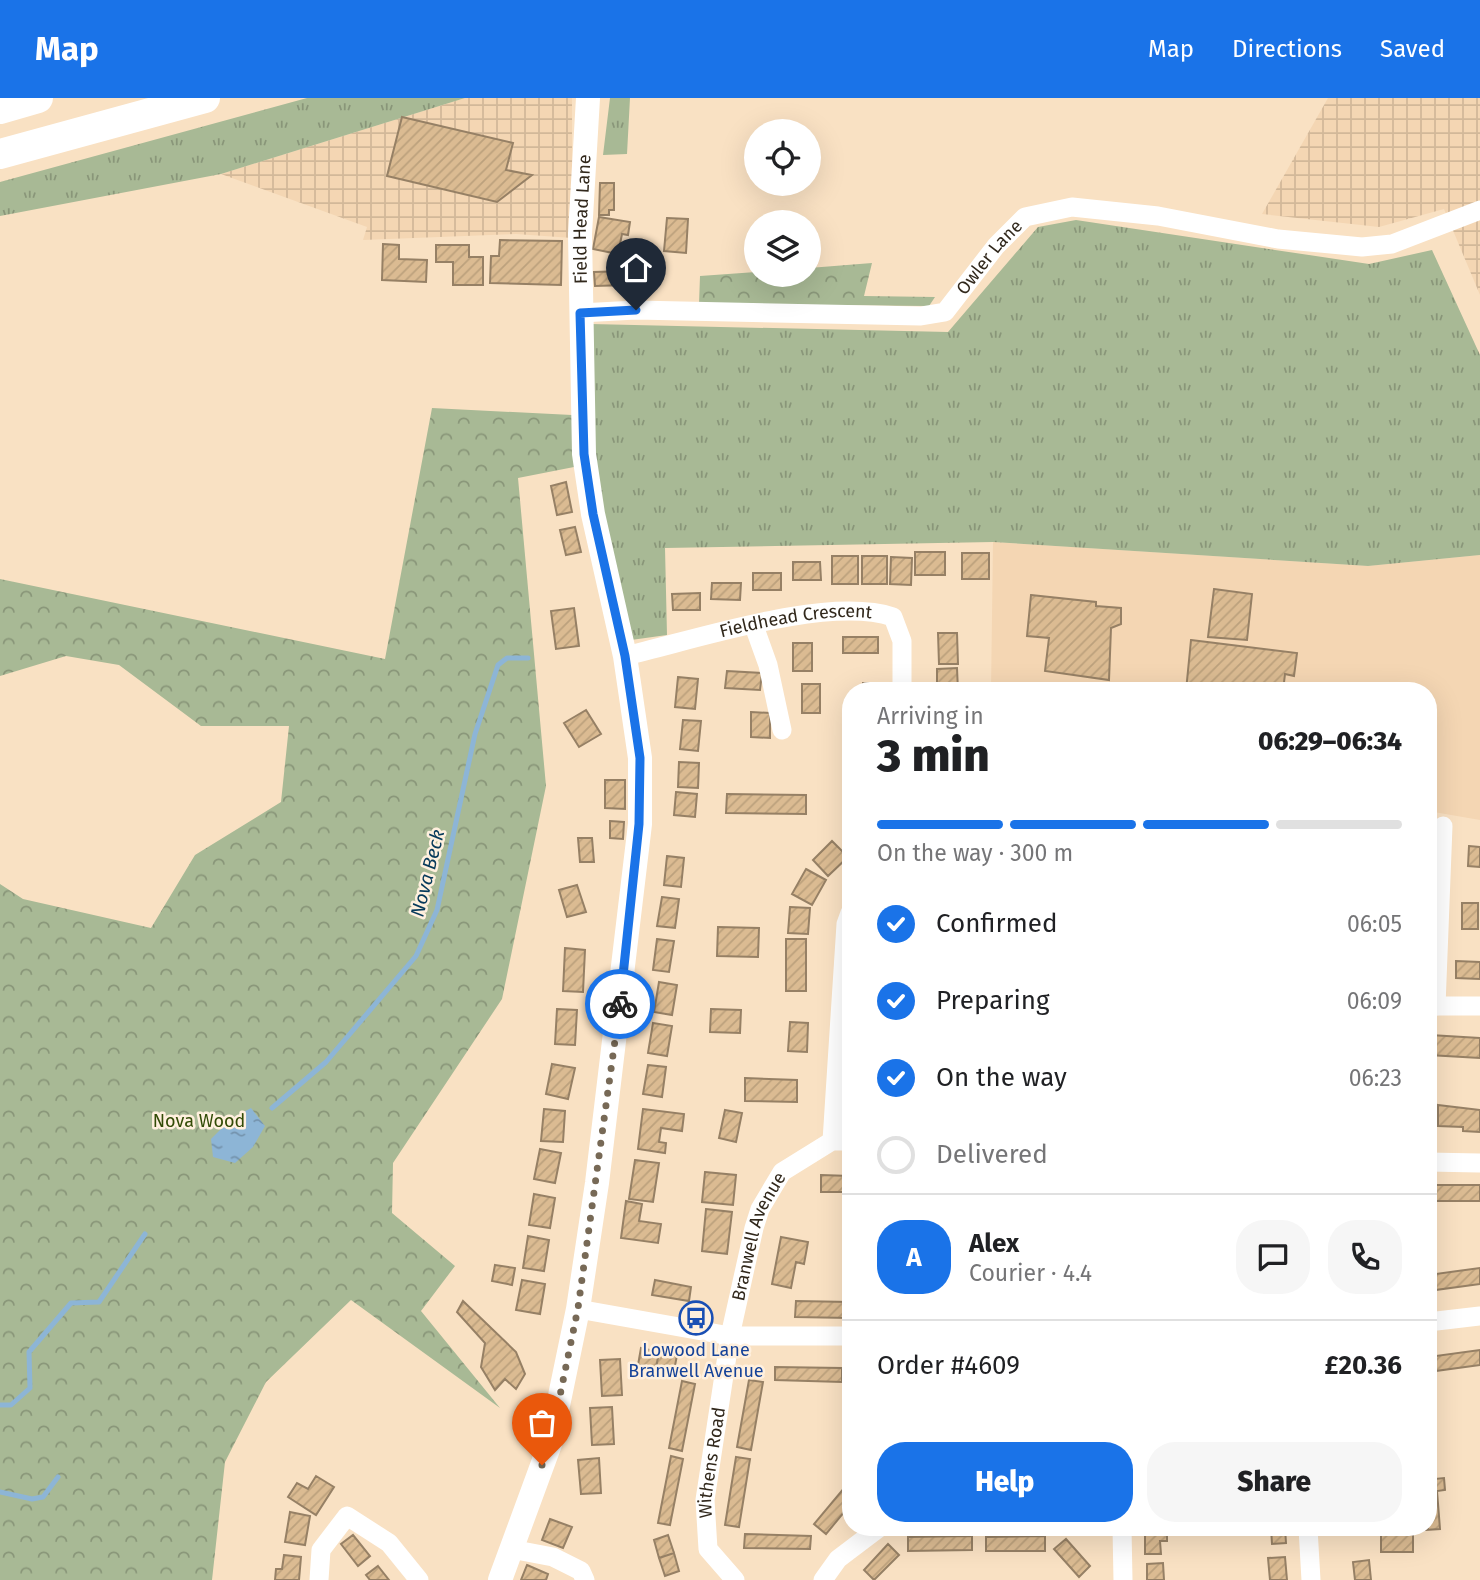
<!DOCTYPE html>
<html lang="en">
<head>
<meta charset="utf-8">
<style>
	:root { --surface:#fff; --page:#f6f6f6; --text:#202124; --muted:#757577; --line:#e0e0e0; --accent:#1a73e8 }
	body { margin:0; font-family:"Fira Sans",sans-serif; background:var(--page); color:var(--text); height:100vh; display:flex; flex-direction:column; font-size:26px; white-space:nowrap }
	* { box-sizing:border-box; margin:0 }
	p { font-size:23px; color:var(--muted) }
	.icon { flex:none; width:38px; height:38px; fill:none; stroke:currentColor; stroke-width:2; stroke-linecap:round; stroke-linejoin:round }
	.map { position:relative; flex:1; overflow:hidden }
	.sheet { position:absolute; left:842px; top:584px; width:595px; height:854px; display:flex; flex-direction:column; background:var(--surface); border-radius:28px; box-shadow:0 7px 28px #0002 }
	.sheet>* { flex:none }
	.tools { position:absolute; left:744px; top:21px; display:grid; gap:14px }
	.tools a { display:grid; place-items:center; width:77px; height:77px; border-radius:50%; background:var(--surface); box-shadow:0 7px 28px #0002; font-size:35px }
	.pin { position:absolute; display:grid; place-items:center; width:60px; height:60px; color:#fff; margin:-72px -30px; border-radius:50% 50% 50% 0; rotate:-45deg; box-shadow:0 0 7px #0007 }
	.pin .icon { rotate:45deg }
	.courier { position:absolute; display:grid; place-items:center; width:70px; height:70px; margin:-35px; border:5px solid #1a73e8; border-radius:50%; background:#fff; color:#222; box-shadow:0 2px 9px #0007 }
	.overview em { font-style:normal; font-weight:800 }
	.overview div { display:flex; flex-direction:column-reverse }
	.overview { display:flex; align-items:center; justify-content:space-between; height:119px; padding:0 35px }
	h1 { font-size:46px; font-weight:800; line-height:52px }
	.bar { display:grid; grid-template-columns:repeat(4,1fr); gap:10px 7px; align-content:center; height:84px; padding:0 35px }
	.bar i { height:9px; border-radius:5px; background:var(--line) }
	.bar .current { background:var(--accent) }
	.bar p { grid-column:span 4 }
	.line { display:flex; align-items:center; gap:18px; padding:0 35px; border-top:2px solid var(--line) }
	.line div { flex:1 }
	.round { display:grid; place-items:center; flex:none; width:74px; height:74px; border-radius:28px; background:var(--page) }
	ol { padding:0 35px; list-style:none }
	li { display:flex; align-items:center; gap:21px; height:77px }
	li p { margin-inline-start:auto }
	li .icon { padding:7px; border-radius:50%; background:var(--accent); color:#fff; stroke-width:4 }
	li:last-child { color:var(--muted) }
	li i { width:38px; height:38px; border:4px solid var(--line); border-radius:50% }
	.button { display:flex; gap:14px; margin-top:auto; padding:14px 35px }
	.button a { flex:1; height:80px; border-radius:28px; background:var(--accent); color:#fff; font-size:28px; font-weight:800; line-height:80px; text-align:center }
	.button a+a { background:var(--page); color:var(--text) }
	header { display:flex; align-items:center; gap:42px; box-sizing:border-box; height:98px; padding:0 35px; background:var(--accent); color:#fff }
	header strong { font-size:33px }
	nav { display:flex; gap:38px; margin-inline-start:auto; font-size:24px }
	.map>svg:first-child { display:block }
	.built { fill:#f4d6b3 }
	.industrial { fill:url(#industrial-grid) }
	.grass { fill:url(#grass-tufts) }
	.forest { fill:url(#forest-crowns) }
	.water { fill:url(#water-ripples) }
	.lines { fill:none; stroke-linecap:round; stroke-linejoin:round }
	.stream { stroke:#8db5d6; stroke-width:5 }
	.building { fill:url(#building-hatch); stroke:#968065; stroke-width:2 }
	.minor { stroke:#fff; stroke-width:19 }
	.major { stroke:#fff; stroke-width:24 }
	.highway { stroke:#fff; stroke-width:30 }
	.done { stroke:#776956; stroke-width:7; stroke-dasharray:0 12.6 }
	.route { stroke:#1a73e8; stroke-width:9 }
	.labels { text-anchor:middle; stroke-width:5; stroke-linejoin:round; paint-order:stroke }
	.street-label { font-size:18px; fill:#31281c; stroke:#fff0de }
	.park-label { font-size:18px; fill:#324b06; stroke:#fff0de }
	.transit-label { font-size:18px; fill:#164399; stroke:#fff0de }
	.water-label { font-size:19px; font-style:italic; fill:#06395a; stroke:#fff0de }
</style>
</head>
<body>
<header>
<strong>Map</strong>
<nav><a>Map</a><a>Directions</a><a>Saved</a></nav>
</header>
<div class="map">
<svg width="1480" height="1482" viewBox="0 0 1480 1482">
	<defs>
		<pattern id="industrial-grid" width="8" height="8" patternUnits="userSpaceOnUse" patternTransform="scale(1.75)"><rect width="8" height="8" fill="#f4d6b3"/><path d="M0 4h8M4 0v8" fill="none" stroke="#d2b899"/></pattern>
		<pattern id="grass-tufts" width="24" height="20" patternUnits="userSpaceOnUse" patternTransform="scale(1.75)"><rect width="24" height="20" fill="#a8b995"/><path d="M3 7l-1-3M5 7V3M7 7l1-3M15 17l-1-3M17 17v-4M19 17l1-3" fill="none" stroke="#899679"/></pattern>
		<pattern id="forest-crowns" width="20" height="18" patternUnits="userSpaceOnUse" patternTransform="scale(1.75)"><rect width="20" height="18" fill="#a8b995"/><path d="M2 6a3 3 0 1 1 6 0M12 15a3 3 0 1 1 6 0" fill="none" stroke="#899679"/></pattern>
		<pattern id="water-ripples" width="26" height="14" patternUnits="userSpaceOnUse" patternTransform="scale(1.75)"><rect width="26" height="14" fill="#8db5d6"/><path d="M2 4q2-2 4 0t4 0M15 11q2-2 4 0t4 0" fill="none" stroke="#7493ad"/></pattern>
		<pattern id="building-hatch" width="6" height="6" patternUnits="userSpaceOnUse" patternTransform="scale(1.75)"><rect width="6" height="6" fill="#dbbb92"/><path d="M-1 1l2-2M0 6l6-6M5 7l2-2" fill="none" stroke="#bca17d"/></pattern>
	</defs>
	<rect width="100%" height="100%" fill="#f9e1c3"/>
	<path class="built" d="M993 444 1368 468 1480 457V722L1428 713V593H991Z"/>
	<path class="industrial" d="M465 0H572V140L516 136 363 142 367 129 221 76Z
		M1328 0H1480V197L1444 111 1379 129 1262 116Z"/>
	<path class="grass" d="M307 0H465L221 76 0 118V84Z
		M610 0H630L627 56 603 57Z
		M1076 122 1369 166 1432 152 1480 257V457L1368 468 993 444 665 450 667 537 631 542 592 359 591 226 948 234 1038 129Z"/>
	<path class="forest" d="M872 165 864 198 935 199 929 208 699 206 700 178 756 174V177H808L809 170Z
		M432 310 572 317 574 369 518 380 546 688 502 901 393 1065 392 1115 455 1168 421 1213 500 1310 351 1202 266 1284 225 1364 212 1482H0V786L23 801 151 830 195 757 281 704 289 628H201L119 567 66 558 0 578V481L385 561Z"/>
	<path class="water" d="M251 1010 265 1028 253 1049 235 1065 213 1059 211 1041 231 1021Z"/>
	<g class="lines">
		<path class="stream" d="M272 1010 326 964 416 858 437 812 475 636 498 567 507 560H528
			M0 1307H11L30 1290 29 1254 71 1205 99 1204 145 1136
			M0 1394 32 1401 43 1399 58 1379"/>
	</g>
	<path class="building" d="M402 19 513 45 506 72 532 77 497 104 387 78Z
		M600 85H614V112H609V117H599Z
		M599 119 630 124 628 137 622 136 618 156 593 151Z
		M667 120 688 121 686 155 664 153Z
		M500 142 562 143 561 187 490 185 491 158H499Z
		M383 146 399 147V161L427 162 426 184 382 182Z
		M436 147H469V159H483V187H453V164H436Z
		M659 172 660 186 595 188 594 174Z
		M566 384 572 414 557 417 551 388Z
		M575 429 581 454 566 457 560 432Z
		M915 454H945V477H915Z
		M962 455H989V481H962Z
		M832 458H858V486H832Z
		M862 458H887V486H862Z
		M891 459 912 460 911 487 890 486Z
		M793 464H820L821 482H793Z
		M753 475H781V492H753Z
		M712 485H741L740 502 711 501Z
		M1214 491 1252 496 1247 542 1208 539Z
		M700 495V512H673L672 496Z
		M1031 497 1096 504V508L1121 510V526L1111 530 1109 582 1045 573 1049 540 1027 538Z
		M574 510 579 548 556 551 551 513Z
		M938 535H957L958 566H939Z
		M843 539H878V555H843Z
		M1191 542 1297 555 1294 578 1285 576 1283 593H1186Z
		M793 545H812V573H793Z
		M957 570 958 593H937V571Z
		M727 573 762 575 760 592 725 590Z
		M678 579 698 581 695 611 675 609Z
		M863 585 880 586V593H862Z
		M802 586H820V615H802Z
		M586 612 601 636 579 649 564 625Z
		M751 614 770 615V640L751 639Z
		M683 622 701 623 698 653 680 651Z
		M679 664 699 665 698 690 678 689Z
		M605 682H625V711L605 710Z
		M676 694 697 696 695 719 674 717Z
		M727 696 806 697V716L726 715Z
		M610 723 624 724 623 741 610 740Z
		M578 740H592L594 764H580Z
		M832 743 848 759 828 778 813 762Z
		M1469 748 1480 749V769L1468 768Z
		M667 758 684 760 681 789 664 787Z
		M806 771 826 782 812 807 792 796Z
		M577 787 586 814 567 819 559 792Z
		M662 799 679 801 675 830 657 828Z
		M1462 805H1478V831H1462Z
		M790 809 810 810 808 836 788 835Z
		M718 829 759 830 758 859 717 858Z
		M657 841 674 843 669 874 653 872Z
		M786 841H806V893H786Z
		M565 850 585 852 583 894 563 893Z
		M1456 863 1480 864V881L1456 880Z
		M659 884 677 887 672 917 654 914Z
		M557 911 577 912 575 947 555 946Z
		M711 911 741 912 740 935 710 934Z
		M790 924 808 925 807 954 788 953Z
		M653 925 672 928 667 958 648 955Z
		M1430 937 1480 940V960L1429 957Z
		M552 966 575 970 568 1001 546 996Z
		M648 967 666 969 662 999 643 996Z
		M745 980 797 982V1004L745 1003Z
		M1438 1007 1480 1012V1034L1463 1033V1029L1438 1028Z
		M544 1011 565 1013 563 1044 541 1043Z
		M643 1011 684 1016 682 1033 661 1030 659 1044 666 1045 665 1055 638 1051Z
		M725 1012 742 1015 736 1044 719 1040Z
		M540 1051 561 1055 555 1085 534 1081Z
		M635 1062 659 1065 653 1104 629 1101Z
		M705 1074 736 1077 733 1107 702 1104Z
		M821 1077 850 1078V1094H821Z
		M1428 1087H1480V1103H1428Z
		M534 1096 555 1100 550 1130 529 1127Z
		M626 1103 642 1106 639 1123 661 1126 658 1145 621 1140Z
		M706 1111 732 1114 727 1156 702 1153Z
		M528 1138 549 1142 544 1173 523 1170Z
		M781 1139 808 1144 804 1166 796 1164 791 1190 772 1186Z
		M495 1167 515 1170 512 1187 492 1183Z
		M1480 1170V1186L1428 1193V1177Z
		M522 1182 545 1186 540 1216 516 1212Z
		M655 1182 691 1189 689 1203 652 1197Z
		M463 1203 516 1254 525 1276 516 1291 505 1281 495 1292 481 1269 485 1245 457 1214Z
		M796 1203 850 1204V1220L795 1219Z
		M641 1250 659 1254 656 1270 638 1267Z
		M1480 1252V1267L1428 1274V1259Z
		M659 1254 677 1257 674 1273 656 1270Z
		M620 1261 622 1297 602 1298 600 1262Z
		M775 1269 842 1270V1284L775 1282Z
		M749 1282 763 1284 751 1352 737 1349Z
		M682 1283 695 1286 682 1353 669 1350Z
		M612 1309 614 1346 592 1347 590 1310Z
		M671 1358 683 1361 670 1427 658 1425Z
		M736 1359 750 1361 739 1429 725 1427Z
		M599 1360 601 1395 581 1396 578 1362Z
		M1428 1364H1434L1435 1381 1444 1380 1445 1392 1437 1393 1440 1431 1425 1432 1428 1430Z
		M316 1378 334 1389 316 1417 288 1399 297 1385 308 1391Z
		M850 1383V1407L826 1436 814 1426Z
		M290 1414 310 1418 305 1447 285 1444Z
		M550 1421 572 1429 563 1450 542 1442Z
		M1145 1430H1167V1443H1160L1161 1456H1145Z
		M1271 1430H1285L1286 1445 1272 1446Z
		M745 1436 811 1438 810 1451 744 1450Z
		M1413 1436V1454H1381V1437Z
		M353 1437 370 1458 358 1468 341 1446Z
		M668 1437 674 1455 659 1460 654 1442Z
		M972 1438V1452L908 1453V1439Z
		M1045 1438V1453H986V1439Z
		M1066 1441 1090 1468 1079 1479 1054 1451Z
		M888 1446 899 1457 874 1482 864 1472Z
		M674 1455 679 1473 665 1478 659 1460Z
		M284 1457 301 1459 299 1482H275L276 1471H282Z
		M1285 1459 1287 1482H1270L1268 1460Z
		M1369 1462 1371 1482H1355L1353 1464Z
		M1163 1465 1164 1482H1147V1466Z
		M527 1467 548 1476 546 1482H521Z
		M378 1468 389 1482H370L366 1477Z"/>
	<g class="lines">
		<g class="minor">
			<path id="s1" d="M580 215 636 212 921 218 945 214 996 148 1025 119 1072 109 1158 118 1278 141 1362 149 1392 146 1480 112"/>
			<path d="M754 528 768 567 782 632"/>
			<path id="s2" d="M625 558C695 542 827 497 893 519L902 543V593"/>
			<path d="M1428 908H1480"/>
			<path d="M1436 908 1443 728"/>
			<path d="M832 1043 846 826 850 815"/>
			<path d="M1428 1064 1479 1065"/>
			<path d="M578 1211 730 1238H850"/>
			<path d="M1428 1224 1480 1218"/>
			<path d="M1122 1430 1123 1482"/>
			<path d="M1308 1430 1311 1482"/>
			<path d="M511 1451 553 1459 581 1473 585 1482"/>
			<path d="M319 1482 321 1452 347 1418 389 1445 419 1482"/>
			<path id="s3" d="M735 1482 708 1451 705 1402 730 1238 754 1130 760 1111 782 1074 832 1043H850"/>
			<path d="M823 1482 838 1461 879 1430"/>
		</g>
		<path class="major" id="s4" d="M500 1482 550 1346 578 1211 597 1085 640 726V660L625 558 593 416 584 356 580 136 588 0"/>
		<path class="highway" d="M0 11 38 0
			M0 56 205 0"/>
	</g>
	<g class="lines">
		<path class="done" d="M542 1367 550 1346 578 1210 620 906"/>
		<path class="route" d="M620 906 639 726 640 660 625 558 593 416 584 356 580 215 636 212"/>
	</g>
	<defs>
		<symbol id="bus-ring" viewBox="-11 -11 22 22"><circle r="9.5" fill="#fff0de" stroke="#1a4fb4" stroke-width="1.5"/><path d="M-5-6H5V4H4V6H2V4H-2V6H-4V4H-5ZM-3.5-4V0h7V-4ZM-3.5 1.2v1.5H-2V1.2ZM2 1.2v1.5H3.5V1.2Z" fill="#1a4fb4"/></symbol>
	</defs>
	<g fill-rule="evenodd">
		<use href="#bus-ring" x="677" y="1201" width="38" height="38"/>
	</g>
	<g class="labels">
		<g class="street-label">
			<text dy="6" stroke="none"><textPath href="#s4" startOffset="1382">Field Head Lane</textPath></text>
			<text dy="6" stroke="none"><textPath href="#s1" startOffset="436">Owler Lane</textPath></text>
			<text dy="6" stroke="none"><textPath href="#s2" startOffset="175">Fieldhead Crescent</textPath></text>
			<text dy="6" stroke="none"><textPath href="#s3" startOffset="360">Branwell Avenue</textPath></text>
			<text dy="6" stroke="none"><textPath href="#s3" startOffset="128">Withens Road</textPath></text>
		</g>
		<g class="park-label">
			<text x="199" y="1029">Nova Wood</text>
		</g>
		<g class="transit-label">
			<text x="696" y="1258">Lowood Lane<tspan x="696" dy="21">Branwell Avenue</tspan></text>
		</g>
		<g class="water-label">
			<text transform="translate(427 775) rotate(-76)" y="7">Nova Beck</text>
		</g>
	</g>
</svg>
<div class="tools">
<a><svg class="icon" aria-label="locate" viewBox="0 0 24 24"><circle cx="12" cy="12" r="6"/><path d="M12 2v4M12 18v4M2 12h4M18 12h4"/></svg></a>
<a><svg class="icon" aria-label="layers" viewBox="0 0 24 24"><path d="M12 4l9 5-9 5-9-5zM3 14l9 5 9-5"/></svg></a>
</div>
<div class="pin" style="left:542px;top:1367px;background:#ea580c"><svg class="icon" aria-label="bag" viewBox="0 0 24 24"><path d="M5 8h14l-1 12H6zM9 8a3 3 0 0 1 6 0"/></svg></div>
<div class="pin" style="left:636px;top:212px;background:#1f2937"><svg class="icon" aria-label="home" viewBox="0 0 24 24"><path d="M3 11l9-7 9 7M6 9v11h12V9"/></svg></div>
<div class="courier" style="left:620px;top:906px"><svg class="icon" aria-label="bike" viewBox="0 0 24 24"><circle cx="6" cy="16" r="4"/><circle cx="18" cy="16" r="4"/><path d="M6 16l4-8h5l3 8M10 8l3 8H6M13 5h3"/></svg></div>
<section class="sheet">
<div class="overview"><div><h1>3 min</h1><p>Arriving in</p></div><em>06:29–06:34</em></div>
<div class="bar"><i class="current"></i><i class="current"></i><i class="current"></i><i></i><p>On the way · 300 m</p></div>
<ol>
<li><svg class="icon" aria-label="check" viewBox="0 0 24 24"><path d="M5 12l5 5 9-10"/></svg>Confirmed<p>06:05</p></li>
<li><svg class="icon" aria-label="check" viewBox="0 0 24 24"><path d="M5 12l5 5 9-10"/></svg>Preparing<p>06:09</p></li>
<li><svg class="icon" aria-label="check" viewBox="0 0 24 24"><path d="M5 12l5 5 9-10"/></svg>On the way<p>06:23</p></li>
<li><i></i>Delivered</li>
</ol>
<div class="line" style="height:126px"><b class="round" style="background:var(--accent);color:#fff">A</b><div><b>Alex</b><p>Courier · 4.4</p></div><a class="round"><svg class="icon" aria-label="chat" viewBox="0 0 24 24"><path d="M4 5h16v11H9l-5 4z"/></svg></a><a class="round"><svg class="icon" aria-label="phone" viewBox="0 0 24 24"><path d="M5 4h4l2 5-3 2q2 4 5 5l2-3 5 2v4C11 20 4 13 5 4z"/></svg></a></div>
<div class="line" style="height:91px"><div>Order #4609</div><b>£20.36</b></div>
<div class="button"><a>Help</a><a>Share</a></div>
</section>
</div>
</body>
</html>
